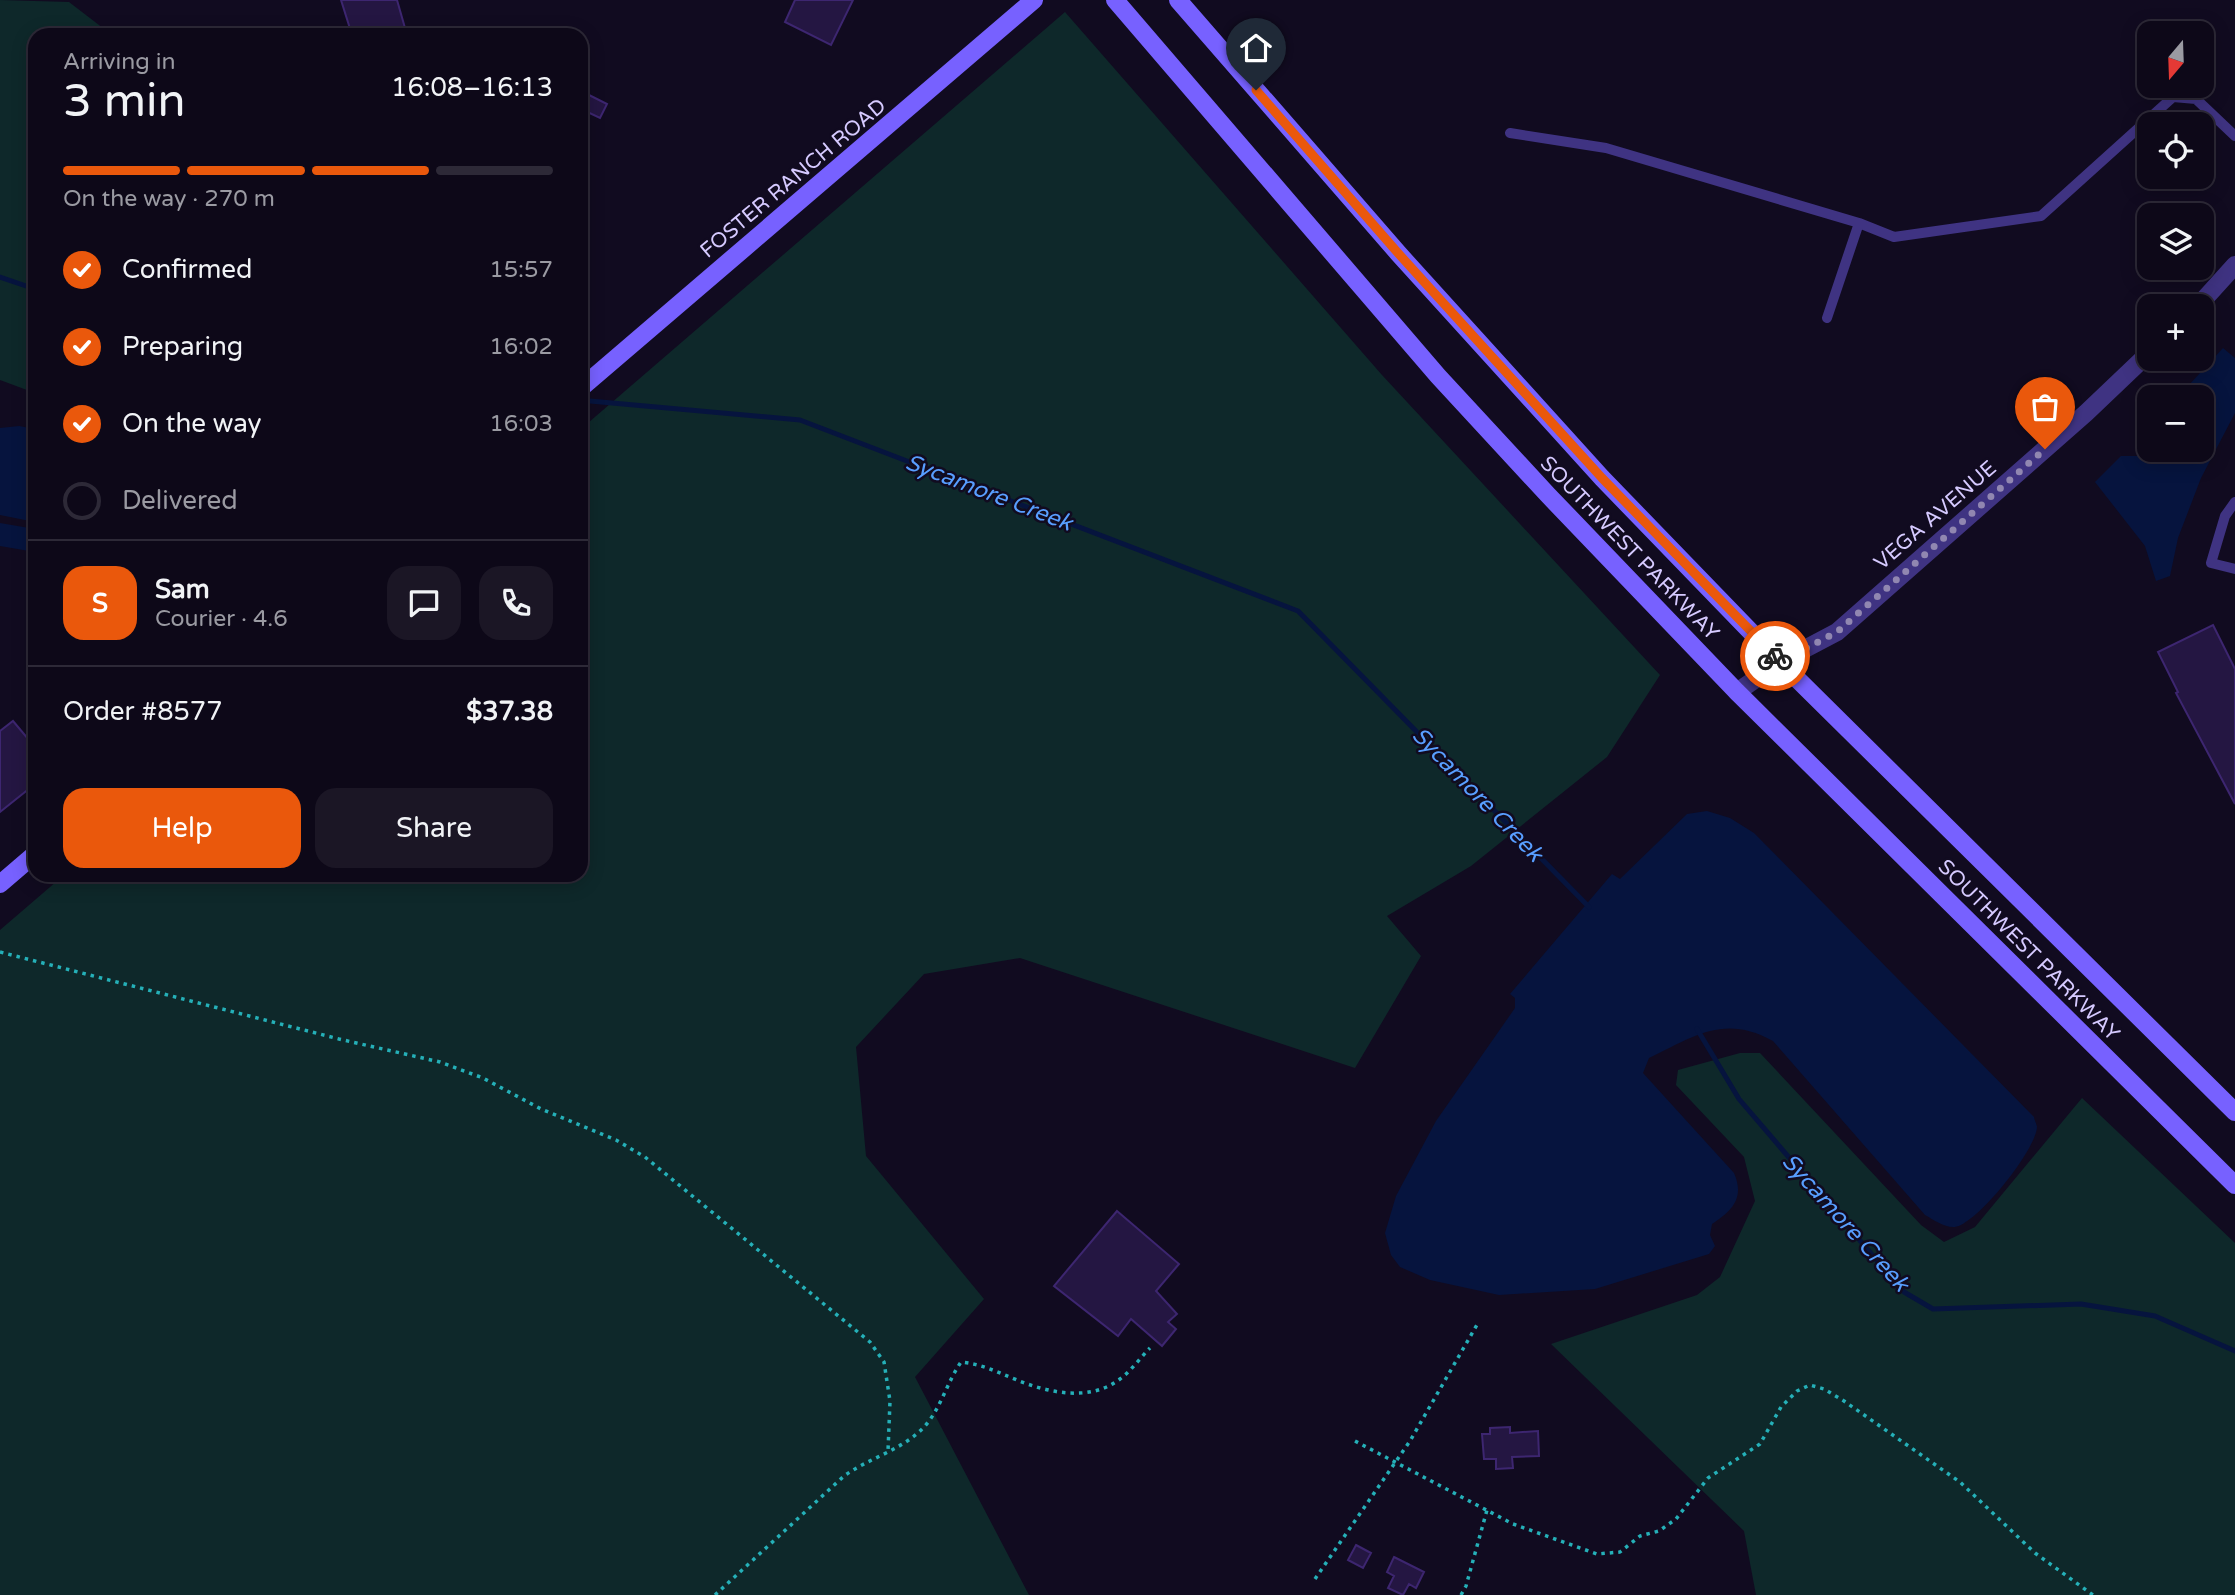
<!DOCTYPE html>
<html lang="en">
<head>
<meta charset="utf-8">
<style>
	:root { --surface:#0d0818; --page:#1b1625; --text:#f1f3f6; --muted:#9a9aa2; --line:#2d2937; --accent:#ea580c }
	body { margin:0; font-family:"Varela Round",sans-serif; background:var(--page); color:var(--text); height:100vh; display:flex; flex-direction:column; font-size:26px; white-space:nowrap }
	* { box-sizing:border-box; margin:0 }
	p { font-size:23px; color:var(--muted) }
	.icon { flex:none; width:38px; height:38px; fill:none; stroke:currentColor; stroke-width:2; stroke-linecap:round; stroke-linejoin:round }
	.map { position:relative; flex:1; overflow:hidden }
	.side { position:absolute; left:28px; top:28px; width:560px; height:854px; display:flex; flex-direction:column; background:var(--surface); border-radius:21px; box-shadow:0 4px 18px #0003,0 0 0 2px var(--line) }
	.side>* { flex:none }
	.needle { width:46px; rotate:199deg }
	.buttons { position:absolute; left:2137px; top:21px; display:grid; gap:14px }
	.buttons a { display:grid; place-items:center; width:77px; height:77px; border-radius:14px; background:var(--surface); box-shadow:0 4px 18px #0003,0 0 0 2px var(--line); font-size:35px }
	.pin { position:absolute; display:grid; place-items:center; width:60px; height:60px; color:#fff; margin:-72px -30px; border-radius:50% 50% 50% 0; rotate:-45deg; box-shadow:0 0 7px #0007 }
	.pin .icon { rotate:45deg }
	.courier { position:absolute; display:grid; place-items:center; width:70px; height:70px; margin:-35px; border:5px solid #ea580c; border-radius:50%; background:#fff; color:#222; box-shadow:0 2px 9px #0007 }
	.overview em { font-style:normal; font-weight:600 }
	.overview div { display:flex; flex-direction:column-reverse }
	.overview { display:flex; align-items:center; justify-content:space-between; height:119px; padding:0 35px }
	h1 { font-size:46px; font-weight:600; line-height:52px }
	.bar { display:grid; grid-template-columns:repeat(4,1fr); gap:10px 7px; align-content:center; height:84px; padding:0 35px }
	.bar i { height:9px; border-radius:5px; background:var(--line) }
	.bar .on { background:var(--accent) }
	.bar p { grid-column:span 4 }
	.line { display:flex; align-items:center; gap:18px; padding:0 35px; border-top:2px solid var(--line) }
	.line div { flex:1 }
	.round { display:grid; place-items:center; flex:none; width:74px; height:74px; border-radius:21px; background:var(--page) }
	ol { padding:0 35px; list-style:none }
	li { display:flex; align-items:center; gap:21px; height:77px }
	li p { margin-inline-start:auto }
	li .icon { padding:7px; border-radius:50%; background:var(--accent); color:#fff; stroke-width:4 }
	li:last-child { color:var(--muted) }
	li i { width:38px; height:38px; border:4px solid var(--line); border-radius:50% }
	.cta { display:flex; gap:14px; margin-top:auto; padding:14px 35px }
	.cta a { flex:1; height:80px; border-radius:21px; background:var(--accent); color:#fff; font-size:28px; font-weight:600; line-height:80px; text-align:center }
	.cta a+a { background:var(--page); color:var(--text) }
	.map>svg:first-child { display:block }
	.green { fill:#0e282a }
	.water { fill:#06143e }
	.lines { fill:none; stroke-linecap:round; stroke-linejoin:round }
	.stream { stroke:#06143e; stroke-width:5 }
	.building { fill:#241642; stroke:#3d2670; stroke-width:2 }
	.path { stroke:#25b0b8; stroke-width:3.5; stroke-dasharray:3.5 5; stroke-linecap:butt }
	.lane { stroke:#3f3382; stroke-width:10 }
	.street { stroke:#3f3382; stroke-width:18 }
	.secondary { stroke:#7761ff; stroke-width:18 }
	.done { stroke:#9187b1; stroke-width:7; stroke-dasharray:0 12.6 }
	.route { stroke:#ea580c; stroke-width:9 }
	.labels { text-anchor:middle; stroke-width:5; stroke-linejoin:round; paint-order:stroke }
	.street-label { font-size:21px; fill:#d6caff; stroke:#110b20 }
	.water-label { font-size:23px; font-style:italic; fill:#589eff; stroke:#110b20 }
</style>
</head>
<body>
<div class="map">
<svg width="2235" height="1595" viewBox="0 0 2235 1595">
	<rect width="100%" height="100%" fill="#110b20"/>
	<path class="green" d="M0 0 69 2 112 35H35V393L0 380Z
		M1065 12 1382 375 1660 675 1607 757 1471 866 1387 916 1421 956 1355 1068 1020 958 924 974 856 1047 866 1156 984 1299 915 1377 1029 1595H0V930L64 875H581V429Z
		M1740 1053H1760L1921 1225 1944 1242 1975 1227 2082 1098 2235 1243V1595H1756L1744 1531 1551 1344 1697 1295 1720 1277 1755 1201 1744 1157 1676 1085 1678 1070Z"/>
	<path class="water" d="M2223 348 2235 358V413L2201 478 2178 538 2170 576 2156 581 2145 546 2095 482 2121 456H2141L2149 445V450H2202V397H2178Z
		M19 426 35 429V522L0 515V428Z
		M0 523 35 529V552L0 546Z
		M1707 811 1730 818 1754 833 2034 1117C2034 1119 2037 1125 2037 1127 2036 1150 1977 1224 1955 1227 1945 1228 1934 1220 1925 1215L1773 1041C1724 1014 1695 1036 1649 1058L1643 1073 1734 1173C1745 1198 1732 1211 1712 1224L1710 1235 1715 1246 1709 1254 1595 1289 1499 1295 1430 1280 1400 1267 1391 1255 1385 1233 1396 1196 1436 1121 1515 1008V998L1510 994 1612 874 1620 879 1687 814Z"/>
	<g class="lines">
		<path class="stream" d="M0 277 35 289
			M590 401 800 420 1298 611 1589 907
			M1697 1029 1739 1099 1904 1292 1933 1309 2081 1304 2155 1316 2235 1351"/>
	</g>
	<path class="building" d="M341 0H397L407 35H352Z
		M795 0H853L831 45 785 22Z
		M581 91 607 104 600 118 581 109Z
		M2213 625 2235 669V804L2176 693 2178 692 2158 652Z
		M13 721 29 740 35 735V784L0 812V731Z
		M1117 1211 1179 1264 1156 1291 1177 1314 1168 1322 1176 1329 1162 1346 1131 1319 1118 1336 1054 1286Z
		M1510 1427V1433L1538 1431 1539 1456 1512 1457 1513 1468 1496 1469V1459H1484L1482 1434H1490V1428Z
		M1356 1545 1371 1553 1363 1568 1348 1560Z
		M1394 1557 1424 1572 1416 1588 1409 1584 1403 1595 1388 1588 1394 1576 1387 1572Z"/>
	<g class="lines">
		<path class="path" d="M0 952 339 1039 440 1062 483 1078 541 1109 616 1140 645 1157 870 1342 884 1362 890 1401 888 1451
			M1355 1441 1513 1524 1597 1554 1620 1552 1640 1536 1659 1531 1676 1519 1708 1478 1760 1444 1781 1407 1797 1391 1810 1385 1824 1389 1844 1401 1960 1482 2035 1553 2093 1595
			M1315 1579 1410 1441 1478 1323
			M715 1595 844 1476C869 1458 902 1450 923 1428 940 1411 947 1382 961 1362 982 1364 997 1372 1017 1380 1049 1393 1090 1402 1120 1379 1131 1371 1140 1358 1150 1348
			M1461 1595 1466 1586 1487 1510"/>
		<path class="lane" d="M1510 133 1606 148 1859 223 1894 237 2041 216 2173 97 2196 99 2235 136
			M1827 318 1859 223
			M2235 502 2225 516 2211 563 2235 569"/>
		<path class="street" d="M2198 306 2235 265
			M1737 692 1780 662 1837 632 2086 413 2149 353"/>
		<path class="secondary" d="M1115 0 1438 376 1548 495 1737 692 2235 1185
			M1178 0 1398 253 1602 478 1780 662 2235 1112
			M581 388 1034 0
			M0 884 35 854"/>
	</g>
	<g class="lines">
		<path class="done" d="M1775 656 1780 662 1837 632 2045 449"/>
		<path class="route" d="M1256 90 1398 253 1602 478 1775 656"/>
	</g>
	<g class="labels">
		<g class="street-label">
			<text transform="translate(793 178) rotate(-40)" y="7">FOSTER RANCH ROAD</text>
			<text transform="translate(1935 515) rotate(-41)" y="7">VEGA AVENUE</text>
			<text transform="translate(1630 548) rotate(46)" y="7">SOUTHWEST PARKWAY</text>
			<text transform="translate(2029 950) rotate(45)" y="7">SOUTHWEST PARKWAY</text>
		</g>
		<g class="water-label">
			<text transform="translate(989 492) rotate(21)" y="8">Sycamore Creek</text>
			<text transform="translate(1478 794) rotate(46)" y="8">Sycamore Creek</text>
			<text transform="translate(1846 1222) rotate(48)" y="8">Sycamore Creek</text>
		</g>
	</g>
</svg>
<div class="buttons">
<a><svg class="needle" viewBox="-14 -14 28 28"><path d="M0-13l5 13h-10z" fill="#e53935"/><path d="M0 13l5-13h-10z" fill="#9a9aa2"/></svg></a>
<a><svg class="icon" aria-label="locate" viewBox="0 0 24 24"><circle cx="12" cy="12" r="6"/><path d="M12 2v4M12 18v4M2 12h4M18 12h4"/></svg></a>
<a><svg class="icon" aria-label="layers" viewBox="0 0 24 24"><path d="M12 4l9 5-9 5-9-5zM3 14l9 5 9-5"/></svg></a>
<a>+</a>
<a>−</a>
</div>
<div class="pin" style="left:2045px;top:449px;background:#ea580c"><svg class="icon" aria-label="bag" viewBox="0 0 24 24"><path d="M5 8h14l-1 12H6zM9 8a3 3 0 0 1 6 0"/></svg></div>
<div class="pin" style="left:1256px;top:90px;background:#1f2937"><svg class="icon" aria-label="home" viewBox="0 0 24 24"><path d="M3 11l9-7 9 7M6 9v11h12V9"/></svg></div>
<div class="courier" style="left:1775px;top:656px"><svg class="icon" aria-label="bike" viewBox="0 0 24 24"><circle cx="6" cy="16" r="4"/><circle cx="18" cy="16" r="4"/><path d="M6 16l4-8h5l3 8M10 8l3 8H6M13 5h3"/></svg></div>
<section class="side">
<div class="overview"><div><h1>3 min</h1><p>Arriving in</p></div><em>16:08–16:13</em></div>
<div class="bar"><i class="on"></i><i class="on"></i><i class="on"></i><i></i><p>On the way · 270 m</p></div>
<ol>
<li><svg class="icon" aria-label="check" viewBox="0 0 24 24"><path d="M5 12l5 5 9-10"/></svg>Confirmed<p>15:57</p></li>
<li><svg class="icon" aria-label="check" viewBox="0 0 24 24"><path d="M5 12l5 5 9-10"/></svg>Preparing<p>16:02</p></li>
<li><svg class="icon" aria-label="check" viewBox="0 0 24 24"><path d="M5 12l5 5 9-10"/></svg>On the way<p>16:03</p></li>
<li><i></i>Delivered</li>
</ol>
<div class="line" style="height:126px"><b class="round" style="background:var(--accent);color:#fff">S</b><div><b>Sam</b><p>Courier · 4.6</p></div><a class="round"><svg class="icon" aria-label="chat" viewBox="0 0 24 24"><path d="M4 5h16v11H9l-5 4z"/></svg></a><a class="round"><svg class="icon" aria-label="phone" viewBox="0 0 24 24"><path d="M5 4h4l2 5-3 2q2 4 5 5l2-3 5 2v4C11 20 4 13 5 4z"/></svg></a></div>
<div class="line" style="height:91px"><div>Order #8577</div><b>$37.38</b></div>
<div class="cta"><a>Help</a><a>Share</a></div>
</section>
</div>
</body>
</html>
